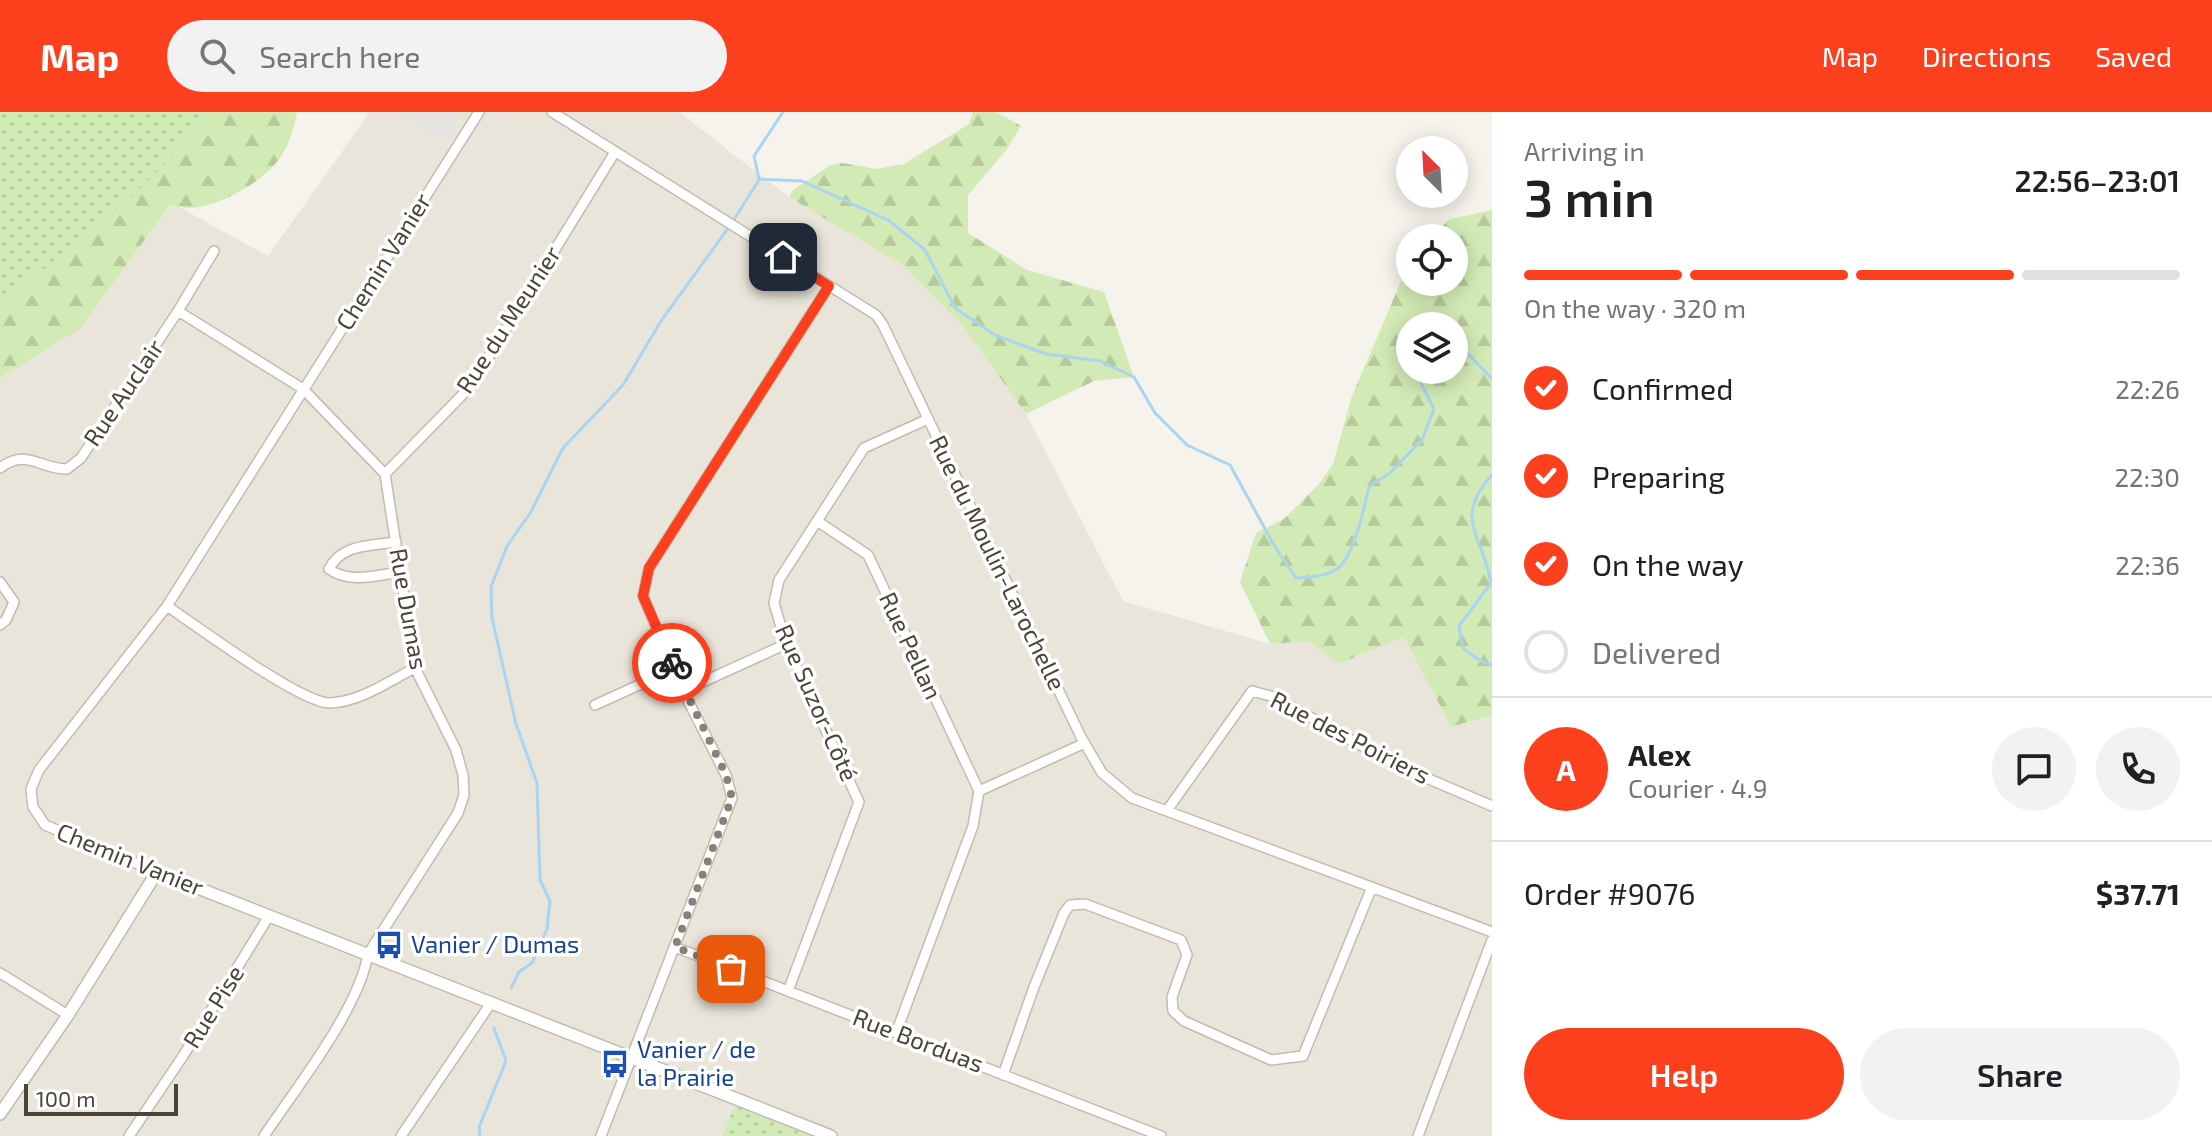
<!DOCTYPE html>
<html lang="en">
<head>
<meta charset="utf-8">
<style>
	:root { --surface:#fff; --page:#f2f2f2; --text:#202124; --muted:#757577; --line:#e0e0e0; --accent:#fc3f1d }
	body { margin:0; font-family:"Exo 2",sans-serif; background:var(--page); color:var(--text); height:100vh; display:flex; flex-direction:column; font-size:30px; white-space:nowrap }
	* { box-sizing:border-box; margin:0 }
	p { font-size:26px; color:var(--muted) }
	.icon { flex:none; width:44px; height:44px; fill:none; stroke:currentColor; stroke-width:2; stroke-linecap:round; stroke-linejoin:round }
	.map { position:relative; flex:1; overflow:hidden }
	.drawer { display:flex; flex-direction:column; background:var(--surface); width:720px }
	.drawer>* { flex:none }
	.needle { width:52px; rotate:336deg }
	.controls { position:absolute; left:1396px; top:24px; display:grid; gap:16px }
	.controls a { display:grid; place-items:center; width:72px; height:72px; border-radius:50%; background:var(--surface); box-shadow:0 4px 20px #0003; font-size:40px }
	.scale { position:absolute; left:24px; bottom:20px; width:154px; box-sizing:border-box; padding-left:8px; border:4px solid #4b4439; border-top:0; font-size:22px; line-height:28px; white-space:nowrap; color:#4b4439; -webkit-text-stroke:6px #fff; paint-order:stroke }
	.pin { position:absolute; display:grid; place-items:center; width:68px; height:68px; color:#fff; margin:-34px; border-radius:16px; box-shadow:0 4px 12px #0006 }
	.courier { position:absolute; display:grid; place-items:center; width:80px; height:80px; margin:-40px; border:6px solid #fc3f1d; border-radius:50%; background:#fff; color:#222; box-shadow:0 2px 10px #0007 }
	.summary em { font-style:normal; font-weight:600 }
	.summary div { display:flex; flex-direction:column-reverse }
	.summary { display:flex; align-items:center; justify-content:space-between; height:136px; padding:0 32px }
	h1 { font-size:52px; font-weight:600; line-height:60px }
	.bar { display:grid; grid-template-columns:repeat(4,1fr); gap:12px 8px; align-content:center; height:96px; padding:0 32px }
	.bar i { height:10px; border-radius:6px; background:var(--line) }
	.bar .active { background:var(--accent) }
	.bar p { grid-column:span 4 }
	.line { display:flex; align-items:center; gap:20px; padding:0 32px; border-top:2px solid var(--line) }
	.line div { flex:1 }
	.round { display:grid; place-items:center; flex:none; width:84px; height:84px; border-radius:42px; background:var(--page) }
	ol { padding:0 32px; list-style:none }
	li { display:flex; align-items:center; gap:24px; height:88px }
	li p { margin-inline-start:auto }
	li .icon { padding:8px; border-radius:50%; background:var(--accent); color:#fff; stroke-width:4 }
	li:last-child { color:var(--muted) }
	li i { width:44px; height:44px; border:4px solid var(--line); border-radius:50% }
	.button { display:flex; gap:16px; margin-top:auto; padding:16px 32px }
	.button a { flex:1; height:92px; border-radius:48px; background:var(--accent); color:#fff; font-size:32px; font-weight:600; line-height:92px; text-align:center }
	.button a+a { background:var(--page); color:var(--text) }
	header { display:flex; align-items:center; gap:48px; box-sizing:border-box; height:112px; padding:0 40px; background:var(--accent); color:#fff }
	header strong { font-size:38px }
	nav { display:flex; gap:44px; margin-inline-start:auto; font-size:28px }
	.search { width:560px; height:72px; background:var(--page); display:flex; align-items:center; gap:20px; box-sizing:border-box; padding:0 28px; border-radius:44px; color:var(--muted); font-size:30px }
	main { display:flex; flex:1; min-height:0 }
	.map>svg:first-child { display:block }
	.residential { fill:#eae5da }
	.forest { fill:url(#forest-firs); fill-rule:evenodd }
	.park { fill:url(#park-dots) }
	.parking { fill:#e5e3e0 }
	.lines { fill:none; stroke-linecap:round; stroke-linejoin:round }
	.stream { stroke:#a9d4f2; stroke-width:3 }
	.minor-casing { stroke:#c2bbae; stroke-width:12 }
	.tertiary-casing { stroke:#c2bbae; stroke-width:14 }
	.minor { stroke:#fff; stroke-width:9 }
	.tertiary { stroke:#fff; stroke-width:11 }
	.done { stroke:#878178; stroke-width:8; stroke-dasharray:0 14.4 }
	.route { stroke:#fc3f1d; stroke-width:10 }
	.labels { text-anchor:middle; stroke-width:7; stroke-linejoin:round; paint-order:stroke }
	.street-label { font-size:24px; fill:#4b4439; stroke:#fff }
	.transit-label { font-size:24px; fill:#164399; stroke:#fff; text-anchor:start }
</style>
</head>
<body>
<header>
<strong>Map</strong>
<div class="search"><svg class="icon" aria-label="search" viewBox="0 0 24 24"><circle cx="10" cy="10" r="6"/><path d="M15 15l6 6"/></svg>Search here</div>
<nav><a>Map</a><a>Directions</a><a>Saved</a></nav>
</header>
<main>
<div class="map">
<svg width="1492" height="1024" viewBox="0 0 1492 1024">
	<defs>
		<pattern id="forest-firs" width="22" height="20" patternUnits="userSpaceOnUse" patternTransform="scale(2)"><rect width="22" height="20" fill="#d2eab5"/><path d="M5 1l3.5 6h-7zM16 11l3.5 6h-7z" fill="#b6ca9c"/></pattern>
		<pattern id="park-dots" width="8" height="8" patternUnits="userSpaceOnUse" patternTransform="scale(2)"><rect width="8" height="8" fill="#d2eab5"/><path d="M2 2h.1M6 6h.1" fill="none" stroke="#b6ca9c" stroke-width="1.8" stroke-linecap="round"/></pattern>
	</defs>
	<rect width="100%" height="100%" fill="#f6f3ec"/>
	<path class="residential" d="M370 0H400L444 28 463 0H679L789 85 904 154 965 217 1026 302 1123 489 1270 532 1308 529 1338 552 1404 525 1451 615 1492 603V1024H831L738 987 722 1024H0V266L80 217 172 91 268 144Z"/>
	<path class="forest" d="M27 0H297C294 18 288 37 276 51 258 74 199 107 171 92L80 217 0 266V26Z
		M973 0H996L1021 14 1007 37 968 83V121L1027 158 1104 180 1134 265 1094 269 1026 302 965 217 904 154 789 85 792 79 830 53 842 51 877 57 904 52 969 12Z
		M1492 98V603L1451 615 1404 525 1338 552 1308 529 1270 532 1240 470 1256 421 1284 407 1319 372 1333 352 1352 284 1410 148V170H1454V126H1429L1450 107ZM1454 214V258H1410V214Z"/>
	<path class="park" d="M0 0H210C154 67 75 142 0 185Z
		M738 987 831 1024H722Z"/>
	<path class="parking" d="M400 0H463L444 29Z"/>
	<g class="lines">
		<path class="stream" d="M783 0 754 44 759 67 802 69 888 108 925 138 955 196 995 223 1046 242 1100 249 1134 265 1155 301 1187 333 1230 353 1275 435 1296 466C1310 465 1326 465 1338 456 1355 442 1364 395 1369 375L1391 360 1422 328 1434 297 1417 263 1418 258
			M733 109 759 68
			M1434 214H1438
			M1454 227 1492 267
			M1492 363C1452 407 1483 423 1491 471L1459 514 1463 536 1479 548 1492 553
			M511 876 519 860 532 851 547 817 550 789 540 768 537 671 516 612 492 506 491 475 507 434 531 400 563 336 623 273 661 209 729 115
			M480 1024 479 1015 506 949 494 916"/>
		<defs>
			<path id="minor" d="M552 0 876 203 883 213 1081 625 1102 661 1132 686 1492 820
				M178 199 303 277 385 362 415 556 456 638 463 663 464 683 458 701 368 842C359 897 296 976 264 1024
				M0 356C27 336 39 357 67 357L81 346 178 199 214 139
				M385 362 471 274 615 40
				M817 409 868 443 979 679 973 714 896 921
				M396 430C371 434 341 432 329 457 349 472 378 463 400 460
				M0 470 14 490 6 508 0 513
				M167 494C195 513 302 592 330 591 360 590 389 569 415 556
				M683 579 786 532
				M595 593 674 557
				M979 679 1085 631
				M1168 697 1252 579 1274 585 1394 652 1492 694
				M157 760 45 713 33 695 31 677 39 658 167 494 479 0
				M675 835 1161 1024
				M0 861 68 903
				M788 879 859 690 786 532 774 491 779 468 864 336 928 307
				M1003 963 1034 875 1064 801 1070 793 1085 792 1181 828 1187 843 1172 885 1173 899 1184 909 1271 948 1303 944 1372 775
				M129 1024 183 944 269 804
				M401 1024 491 891
				M601 1024 732 686 726 663 683 579 643 484 649 456 829 174
				M1418 1024 1492 828"/>
			<path id="tertiary" d="M0 1002 68 903 157 760 831 1024"/>
		</defs>
		<use href="#minor" class="minor-casing"/>
		<use href="#tertiary" class="tertiary-casing"/>
		<use href="#minor" class="minor"/>
		<use href="#tertiary" class="tertiary"/>
	</g>
	<g class="lines">
		<path class="done" d="M672 551 726 663 732 686 675 835 731 857"/>
		<path class="route" d="M672 551 643 484 649 456 829 174 783 145"/>
	</g>
	<defs>
		<symbol id="bus-bare" viewBox="-9 -9 18 18"><path d="M-5-6H5V4H4V6H2V4H-2V6H-4V4H-5ZM-3.5-4V0h7V-4ZM-3.5 1.2v1.5H-2V1.2ZM2 1.2v1.5H3.5V1.2Z" fill="#1a4fb4" stroke="#fff" stroke-width="2.5" paint-order="stroke"/></symbol>
	</defs>
	<g fill-rule="evenodd">
		<use href="#bus-bare" x="369" y="813" width="40" height="40"/>
		<use href="#bus-bare" x="595" y="932" width="40" height="40"/>
	</g>
	<g class="labels">
		<g class="street-label">
			<text transform="translate(384 150) rotate(-58)" y="8">Chemin Vanier</text>
			<text transform="translate(509 208) rotate(-57)" y="8">Rue du Meunier</text>
			<text transform="translate(124 281) rotate(-56)" y="8">Rue Auclair</text>
			<text transform="translate(997 451) rotate(64)" y="8">Rue du Moulin-Larochelle</text>
			<text transform="translate(408 497) rotate(80)" y="8">Rue Dumas</text>
			<text transform="translate(910 534) rotate(65)" y="8">Rue Pellan</text>
			<text transform="translate(816 591) rotate(66)" y="8">Rue Suzor-Côté</text>
			<text transform="translate(1350 626) rotate(27)" y="8">Rue des Poiriers</text>
			<text transform="translate(130 748) rotate(22)" y="8">Chemin Vanier</text>
			<text transform="translate(214 895) rotate(-58)" y="8">Rue Pise</text>
			<text transform="translate(918 929) rotate(21)" y="8">Rue Borduas</text>
		</g>
		<g class="transit-label">
			<text x="411" y="841">Vanier / Dumas</text>
			<text x="637" y="946">Vanier / de<tspan x="637" dy="28">la Prairie</tspan></text>
		</g>
	</g>
</svg>
<div class="controls">
<a><svg class="needle" viewBox="-14 -14 28 28"><path d="M0-13l5 13h-10z" fill="#e53935"/><path d="M0 13l5-13h-10z" fill="#757577"/></svg></a>
<a><svg class="icon" aria-label="locate" viewBox="0 0 24 24"><circle cx="12" cy="12" r="6"/><path d="M12 2v4M12 18v4M2 12h4M18 12h4"/></svg></a>
<a><svg class="icon" aria-label="layers" viewBox="0 0 24 24"><path d="M12 4l9 5-9 5-9-5zM3 14l9 5 9-5"/></svg></a>
</div>
<div class="scale">100 m</div>
<div class="pin" style="left:731px;top:857px;background:#ea580c"><svg class="icon" aria-label="bag" viewBox="0 0 24 24"><path d="M5 8h14l-1 12H6zM9 8a3 3 0 0 1 6 0"/></svg></div>
<div class="pin" style="left:783px;top:145px;background:#1f2937"><svg class="icon" aria-label="home" viewBox="0 0 24 24"><path d="M3 11l9-7 9 7M6 9v11h12V9"/></svg></div>
<div class="courier" style="left:672px;top:551px"><svg class="icon" aria-label="bike" viewBox="0 0 24 24"><circle cx="6" cy="16" r="4"/><circle cx="18" cy="16" r="4"/><path d="M6 16l4-8h5l3 8M10 8l3 8H6M13 5h3"/></svg></div>
</div>
<section class="drawer">
<div class="summary"><div><h1>3 min</h1><p>Arriving in</p></div><em>22:56–23:01</em></div>
<div class="bar"><i class="active"></i><i class="active"></i><i class="active"></i><i></i><p>On the way · 320 m</p></div>
<ol>
<li><svg class="icon" aria-label="check" viewBox="0 0 24 24"><path d="M5 12l5 5 9-10"/></svg>Confirmed<p>22:26</p></li>
<li><svg class="icon" aria-label="check" viewBox="0 0 24 24"><path d="M5 12l5 5 9-10"/></svg>Preparing<p>22:30</p></li>
<li><svg class="icon" aria-label="check" viewBox="0 0 24 24"><path d="M5 12l5 5 9-10"/></svg>On the way<p>22:36</p></li>
<li><i></i>Delivered</li>
</ol>
<div class="line" style="height:144px"><b class="round" style="background:var(--accent);color:#fff">A</b><div><b>Alex</b><p>Courier · 4.9</p></div><a class="round"><svg class="icon" aria-label="chat" viewBox="0 0 24 24"><path d="M4 5h16v11H9l-5 4z"/></svg></a><a class="round"><svg class="icon" aria-label="phone" viewBox="0 0 24 24"><path d="M5 4h4l2 5-3 2q2 4 5 5l2-3 5 2v4C11 20 4 13 5 4z"/></svg></a></div>
<div class="line" style="height:104px"><div>Order #9076</div><b>$37.71</b></div>
<div class="button"><a>Help</a><a>Share</a></div>
</section>
</main>
</body>
</html>
